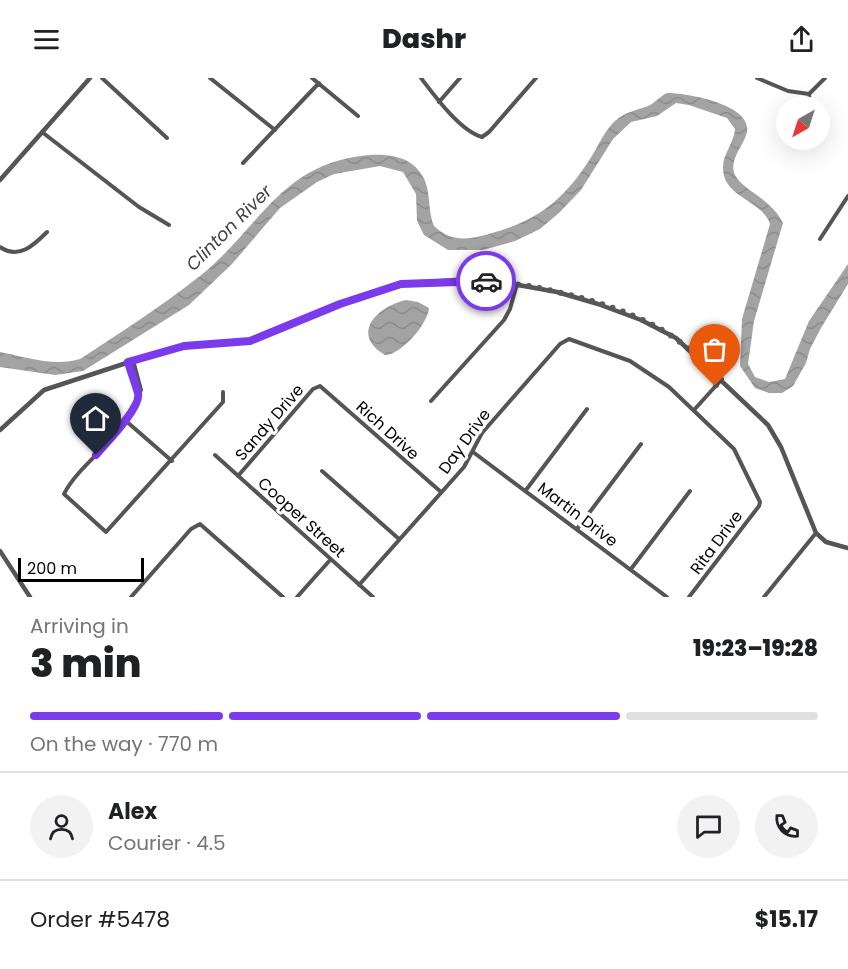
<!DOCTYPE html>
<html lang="en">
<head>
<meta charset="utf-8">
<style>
	:root { --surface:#fff; --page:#f2f2f2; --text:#202124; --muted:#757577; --line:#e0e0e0; --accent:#7c3aed }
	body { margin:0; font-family:Poppins,sans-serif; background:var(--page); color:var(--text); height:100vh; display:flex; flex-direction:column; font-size:22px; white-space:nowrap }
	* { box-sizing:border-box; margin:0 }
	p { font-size:20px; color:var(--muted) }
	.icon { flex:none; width:33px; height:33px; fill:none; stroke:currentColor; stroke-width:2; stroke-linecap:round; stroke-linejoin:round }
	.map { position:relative; height:519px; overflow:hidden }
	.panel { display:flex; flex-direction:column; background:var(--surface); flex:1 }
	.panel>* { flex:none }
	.needle { width:39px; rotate:219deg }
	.buttons { position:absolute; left:776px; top:18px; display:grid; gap:12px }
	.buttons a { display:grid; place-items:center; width:54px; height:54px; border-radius:50%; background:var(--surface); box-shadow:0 6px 24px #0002; font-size:30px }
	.scale { position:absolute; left:18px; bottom:15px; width:126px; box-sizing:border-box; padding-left:6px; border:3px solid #000; border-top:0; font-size:16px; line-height:21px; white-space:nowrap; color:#000; -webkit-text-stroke:4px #fff; paint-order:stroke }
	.pin { position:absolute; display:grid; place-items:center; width:51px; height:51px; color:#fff; margin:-62px -26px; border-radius:50% 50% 50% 0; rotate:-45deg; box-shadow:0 0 6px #0007 }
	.pin .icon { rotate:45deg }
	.courier { position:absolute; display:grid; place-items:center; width:60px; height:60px; margin:-30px; border:4px solid #7c3aed; border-radius:50%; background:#fff; color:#222; box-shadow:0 2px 8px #0007 }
	.head em { font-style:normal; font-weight:800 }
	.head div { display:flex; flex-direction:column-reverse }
	.head { display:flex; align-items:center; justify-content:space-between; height:102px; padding:0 30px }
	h1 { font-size:39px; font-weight:800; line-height:45px }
	.bar { display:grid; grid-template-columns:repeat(4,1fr); gap:9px 6px; align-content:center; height:72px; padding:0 30px }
	.bar i { height:8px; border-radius:4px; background:var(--line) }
	.bar .active { background:var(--accent) }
	.bar p { grid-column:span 4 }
	.line { display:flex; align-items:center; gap:15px; padding:0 30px; border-top:2px solid var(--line) }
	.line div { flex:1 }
	.round { display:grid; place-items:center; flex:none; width:63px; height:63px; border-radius:32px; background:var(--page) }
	header { display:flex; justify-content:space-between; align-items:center; height:78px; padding:0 30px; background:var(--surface); font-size:27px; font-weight:800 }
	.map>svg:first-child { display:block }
	.water { fill:url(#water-waves) }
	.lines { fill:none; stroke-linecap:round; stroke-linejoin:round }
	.minor { stroke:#555; stroke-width:4 }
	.tertiary { stroke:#555; stroke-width:4.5 }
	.done { stroke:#595959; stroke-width:6; stroke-dasharray:0 10.8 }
	.route { stroke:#7c3aed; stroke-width:8 }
	.labels { text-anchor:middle; stroke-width:6; stroke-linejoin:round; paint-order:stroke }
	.street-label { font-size:16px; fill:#000; stroke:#fff }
	.water-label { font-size:18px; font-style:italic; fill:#444; stroke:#fff }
</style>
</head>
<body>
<header><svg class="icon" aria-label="menu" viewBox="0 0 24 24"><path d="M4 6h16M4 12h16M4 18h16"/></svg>Dashr<svg class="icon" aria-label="share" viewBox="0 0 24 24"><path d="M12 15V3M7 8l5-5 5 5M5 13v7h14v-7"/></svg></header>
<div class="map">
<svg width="848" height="519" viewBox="0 0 848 519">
	<defs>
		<pattern id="water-waves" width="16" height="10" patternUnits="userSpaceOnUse" patternTransform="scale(1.5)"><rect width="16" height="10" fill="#a3a3a3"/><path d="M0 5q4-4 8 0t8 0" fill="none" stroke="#8b8b8b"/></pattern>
	</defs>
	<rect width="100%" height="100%" fill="#fff"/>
	<path class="water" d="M667 15C686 15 752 26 747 54 744 68 728 82 735 97 742 112 771 120 783 145L754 243 748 286 755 299 769 304 785 301 809 243 848 186V206L821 250 810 271 806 285 793 308 782 315H769L755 310 740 288 742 241 770 146C762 122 724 120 723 91 722 77 734 65 735 51L727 40 689 27 676 25 657 38 631 44 613 61 581 112 560 134 540 151 515 163 483 172H448L424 157 417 143 416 116 403 94 380 88 334 96 317 104 280 130 232 186 189 227 83 293 55 297 0 289V274C25 279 55 289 80 281 120 255 162 228 200 198 261 149 280 85 369 77 383 76 400 77 412 86 435 105 425 125 434 148 451 164 468 162 489 156 537 143 563 123 590 81 598 69 604 53 615 43 625 34 637 32 648 28 655 25 660 18 667 15Z
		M406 222 418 224 429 230C428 246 401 277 385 277 349 256 378 228 406 222Z"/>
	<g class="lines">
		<path class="minor" d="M102 0 167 60
			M210 0 275 52
			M312 0 358 38
			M421 0C434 17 460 53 482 59L489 54 536 0
			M757 0 788 13 809 16
			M809 16 825 0
			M809 16 810 28
			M439 24 460 0
			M42 54 139 129 169 147
			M243 85 319 5
			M820 161 848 118
			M0 169C19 182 34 167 47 154
			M128 284 138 316 141 312 133 282
			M138 316C135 352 80 383 64 416L106 454 223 324V314
			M431 323 504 242 510 231 517 206
			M694 332 722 301
			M126 343 172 383
			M473 374 667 519
			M215 377 373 519
			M322 393 399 461
			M238 398 313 311 320 308 441 414
			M526 412 587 331
			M577 451 641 366
			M631 491 690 413
			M359 507 464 389 482 355 560 266 569 261 630 283 669 309 734 371 760 424 759 428 689 519
			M131 519 191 451 200 446 283 519
			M297 519 331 481
			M764 519 816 455"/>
		<path class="tertiary" d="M0 102 90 0
			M0 352 44 312 160 274 185 268 250 263 349 222 401 206 455 202 502 204 557 214 598 226 641 242 676 260 768 347 781 369 816 455 826 464 848 470
			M0 473 30 519"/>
	</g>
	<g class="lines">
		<path class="done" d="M486 203C540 206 629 228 673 259 691 271 706 287 722 301L715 308"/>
		<path class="route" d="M96 377C105 366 142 329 138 315 135 305 131 294 128 284L184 268 250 263 340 226 401 206 486 203"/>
	</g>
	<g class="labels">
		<g class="street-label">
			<text transform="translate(269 344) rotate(-49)" y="6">Sandy Drive</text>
			<text transform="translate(388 352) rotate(42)" y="6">Rich Drive</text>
			<text transform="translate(464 363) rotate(-54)" y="6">Day Drive</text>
			<text transform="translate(578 436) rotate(37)" y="6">Martin Drive</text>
			<text transform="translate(302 439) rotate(42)" y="6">Cooper Street</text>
			<text transform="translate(716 464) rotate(-53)" y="6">Rita Drive</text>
		</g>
		<g class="water-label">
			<text transform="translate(229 150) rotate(-45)" y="6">Clinton River</text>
		</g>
	</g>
</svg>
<div class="buttons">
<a><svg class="needle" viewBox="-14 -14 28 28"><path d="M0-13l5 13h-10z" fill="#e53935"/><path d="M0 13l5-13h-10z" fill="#757577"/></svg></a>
</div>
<div class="scale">200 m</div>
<div class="pin" style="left:715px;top:308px;background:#ea580c"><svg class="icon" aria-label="bag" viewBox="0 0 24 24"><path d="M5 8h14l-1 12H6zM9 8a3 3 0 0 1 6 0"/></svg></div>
<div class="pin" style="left:96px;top:377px;background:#1f2937"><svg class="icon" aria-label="home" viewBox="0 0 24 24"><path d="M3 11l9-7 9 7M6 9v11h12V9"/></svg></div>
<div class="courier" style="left:486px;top:203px"><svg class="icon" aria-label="car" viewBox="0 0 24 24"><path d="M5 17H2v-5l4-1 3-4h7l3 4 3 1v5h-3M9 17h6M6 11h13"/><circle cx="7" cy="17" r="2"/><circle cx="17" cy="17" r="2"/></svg></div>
</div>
<section class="panel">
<div class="head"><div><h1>3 min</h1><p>Arriving in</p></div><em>19:23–19:28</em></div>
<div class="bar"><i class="active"></i><i class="active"></i><i class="active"></i><i></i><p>On the way · 770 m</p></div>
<div class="line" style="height:108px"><a class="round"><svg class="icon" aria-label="person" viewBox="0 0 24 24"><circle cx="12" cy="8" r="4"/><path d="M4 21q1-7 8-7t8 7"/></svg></a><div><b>Alex</b><p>Courier · 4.5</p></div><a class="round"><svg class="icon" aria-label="chat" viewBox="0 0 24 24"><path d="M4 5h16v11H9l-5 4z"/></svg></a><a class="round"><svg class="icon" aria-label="phone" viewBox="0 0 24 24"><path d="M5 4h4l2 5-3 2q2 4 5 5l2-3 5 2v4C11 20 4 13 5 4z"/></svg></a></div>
<div class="line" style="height:78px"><div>Order #5478</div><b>$15.17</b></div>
</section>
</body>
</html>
